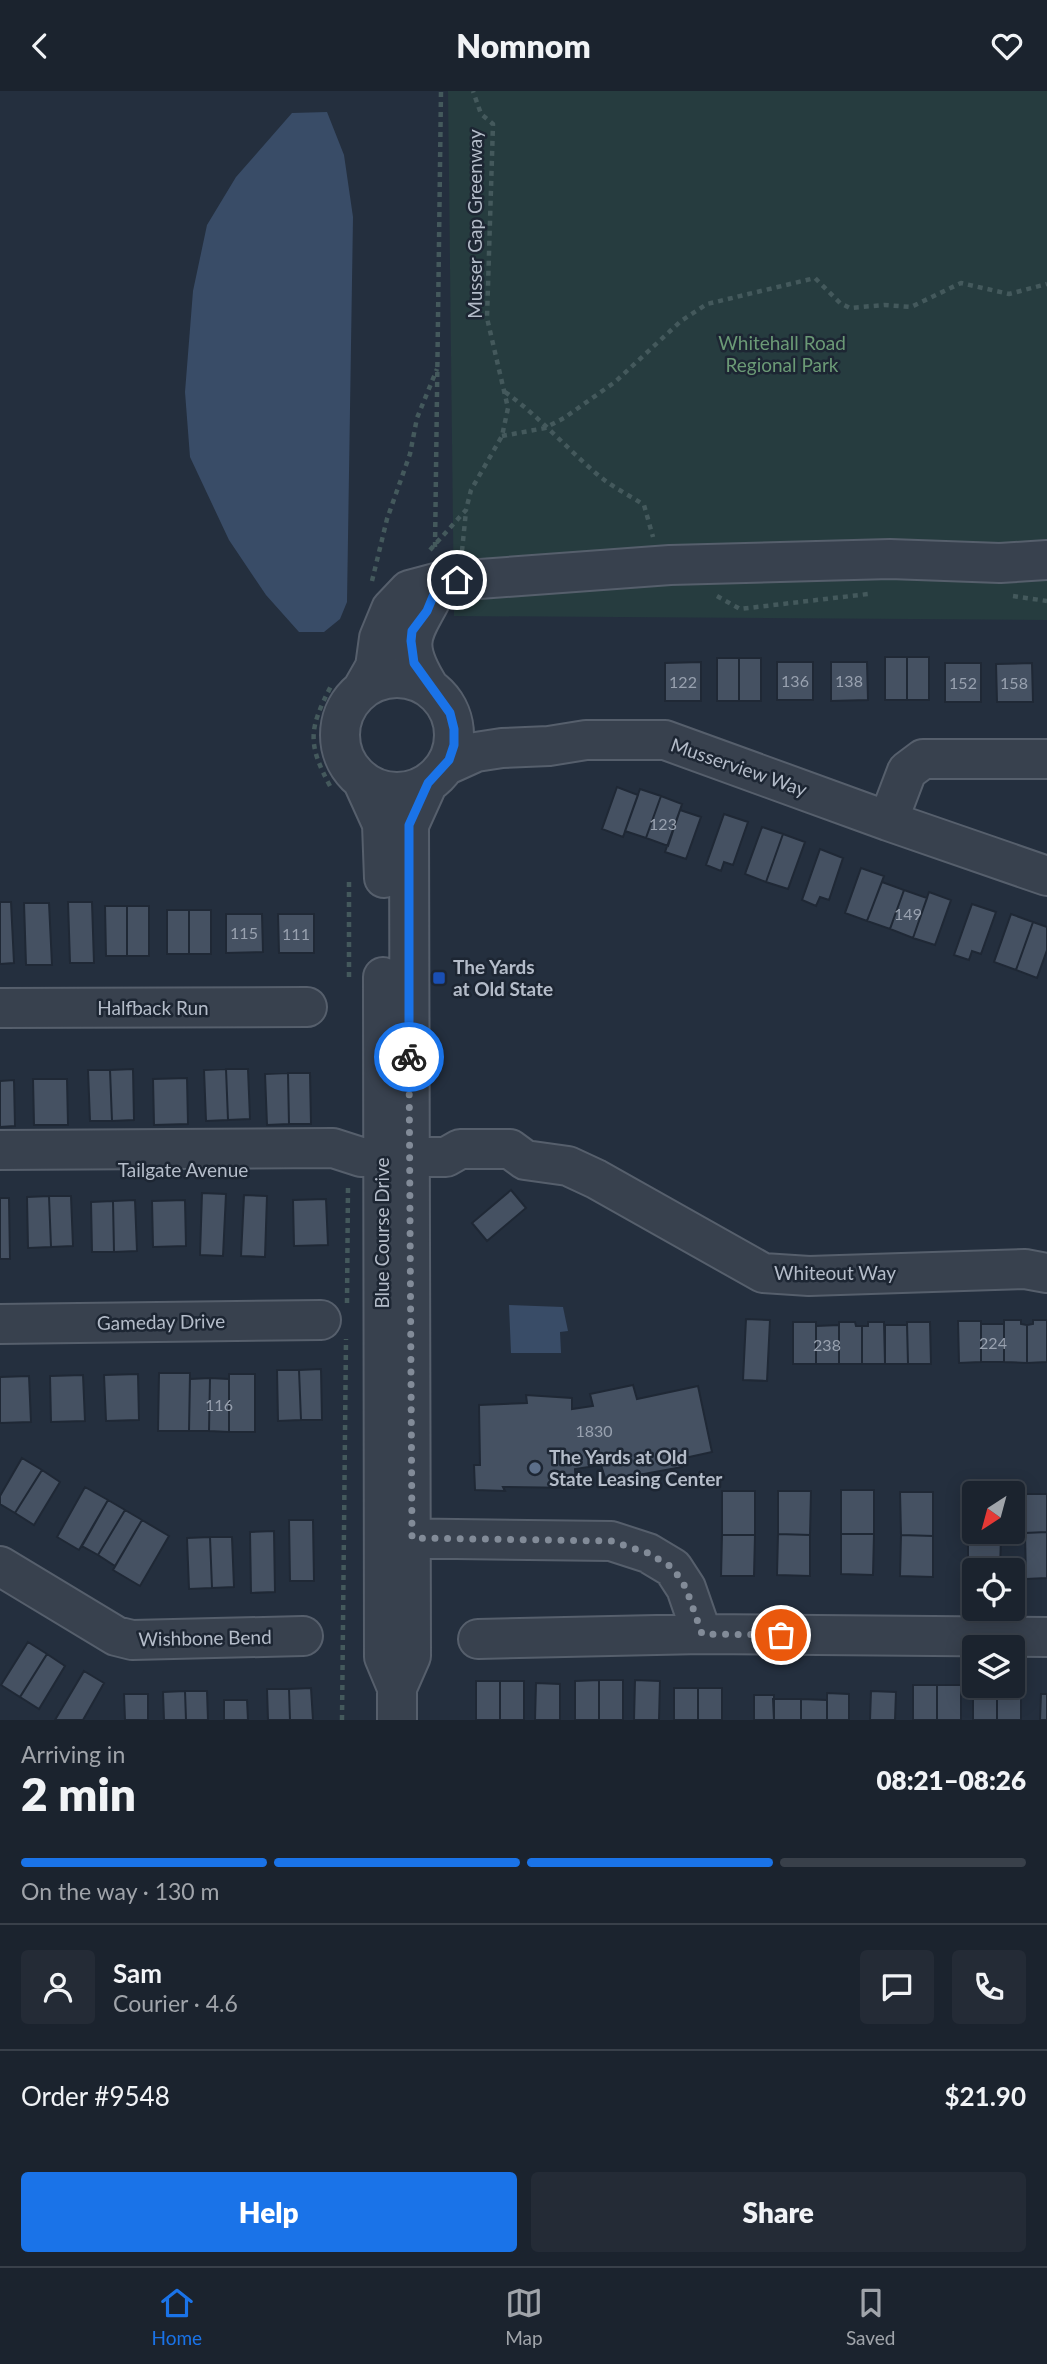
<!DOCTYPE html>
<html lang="en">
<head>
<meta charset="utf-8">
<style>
	:root { --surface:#1b232e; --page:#242b36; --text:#f1f3f6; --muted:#a0a4aa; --line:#39404a; --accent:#1a73e8 }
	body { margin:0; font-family:Lato,sans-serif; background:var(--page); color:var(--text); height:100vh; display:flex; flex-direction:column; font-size:26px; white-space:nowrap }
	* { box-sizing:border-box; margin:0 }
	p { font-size:23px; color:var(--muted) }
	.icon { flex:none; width:38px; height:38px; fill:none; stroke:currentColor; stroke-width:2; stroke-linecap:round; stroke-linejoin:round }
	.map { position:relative; height:1629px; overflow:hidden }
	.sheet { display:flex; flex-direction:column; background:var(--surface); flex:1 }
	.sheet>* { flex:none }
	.needle { width:46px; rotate:216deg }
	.buttons { position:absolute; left:962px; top:1390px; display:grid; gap:14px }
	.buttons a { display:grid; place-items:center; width:63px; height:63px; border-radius:7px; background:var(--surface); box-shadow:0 4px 18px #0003,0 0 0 2px var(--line); font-size:35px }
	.pin { position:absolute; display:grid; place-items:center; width:60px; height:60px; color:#fff; margin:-30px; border:4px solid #fff; border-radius:50%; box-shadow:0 2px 7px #0007 }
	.courier { position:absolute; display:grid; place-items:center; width:70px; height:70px; margin:-35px; border:5px solid #1a73e8; border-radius:50%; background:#fff; color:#222; box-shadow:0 2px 9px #0007 }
	.headline em { font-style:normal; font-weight:800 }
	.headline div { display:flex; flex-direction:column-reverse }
	.headline { display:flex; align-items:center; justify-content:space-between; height:119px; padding:0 21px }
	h1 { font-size:46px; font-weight:800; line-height:52px }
	.bar { display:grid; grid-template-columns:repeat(4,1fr); gap:10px 7px; align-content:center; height:84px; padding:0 21px }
	.bar i { height:9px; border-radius:5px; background:var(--line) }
	.bar .active { background:var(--accent) }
	.bar p { grid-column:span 4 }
	.line { display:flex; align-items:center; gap:18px; padding:0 21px; border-top:2px solid var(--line) }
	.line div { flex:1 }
	.round { display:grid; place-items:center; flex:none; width:74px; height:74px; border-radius:7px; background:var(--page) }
	.action { display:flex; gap:14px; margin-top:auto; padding:14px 21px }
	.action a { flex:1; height:80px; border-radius:7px; background:var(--accent); color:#fff; font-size:28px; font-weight:800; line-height:80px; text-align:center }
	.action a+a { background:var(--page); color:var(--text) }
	header { display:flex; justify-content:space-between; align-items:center; height:91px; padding:0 21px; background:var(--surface); font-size:32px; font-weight:800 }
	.tab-bar { display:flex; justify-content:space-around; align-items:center; height:98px; border-top:2px solid var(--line); background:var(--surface); font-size:19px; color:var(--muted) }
	.tab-bar a { display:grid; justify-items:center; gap:4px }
	.tab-bar .active { color:var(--accent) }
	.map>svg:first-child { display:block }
	.green { fill:#263c3f }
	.water { fill:#394c67 }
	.building { fill:#455162; stroke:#1f2835; stroke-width:2 }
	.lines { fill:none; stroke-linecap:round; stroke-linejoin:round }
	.minor-casing { stroke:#565f6c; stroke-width:42 }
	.path { stroke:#44595c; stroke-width:4.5; stroke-dasharray:5 5; stroke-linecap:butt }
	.minor { stroke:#38414e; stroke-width:38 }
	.done { stroke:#828b98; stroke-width:7; stroke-dasharray:0 12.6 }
	.route { stroke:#1a73e8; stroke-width:9 }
	.transit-dot { fill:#1a4fb4; stroke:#1d2633; stroke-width:2.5 }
	.service-dot { fill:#5c6f8a; stroke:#1d2633; stroke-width:2.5 }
	.labels { text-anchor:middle; stroke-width:5; stroke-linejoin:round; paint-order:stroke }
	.number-label { font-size:16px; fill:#98a1af }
	.street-label { font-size:19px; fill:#b4bcc9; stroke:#1d2633 }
	.park-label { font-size:19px; fill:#6b9a76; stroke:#1d2633 }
	.poi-label { font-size:19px; font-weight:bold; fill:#b4bcc9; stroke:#1d2633; text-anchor:start }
</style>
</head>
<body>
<header><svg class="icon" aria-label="back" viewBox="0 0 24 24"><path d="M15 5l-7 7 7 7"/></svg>Nomnom<svg class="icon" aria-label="heart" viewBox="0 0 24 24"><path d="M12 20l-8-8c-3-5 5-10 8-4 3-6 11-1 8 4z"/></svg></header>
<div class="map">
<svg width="1047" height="1629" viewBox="0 0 1047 1629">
	<rect width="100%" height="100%" fill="#242f3e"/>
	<path class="green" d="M448 0H1047V529L454 525Z"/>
	<path class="water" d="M327 21 344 64 353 126 347 511 340 528 324 541H299L266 504 229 449 190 366 185 301 193 200 207 134 236 86 292 22Z
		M509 1214 563 1216 568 1240 560 1241 561 1262H511Z"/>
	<path class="building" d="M885 566H907V609H885Z
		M907 566H929V609H907Z
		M717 567H739V610H717Z
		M739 567H761V610H739Z
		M701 571V610H665V572Z
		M777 571H813V609H777Z
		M831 571H867L868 609 831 610Z
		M945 572H981V611H945Z
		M1032 572 1033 611H997L996 573Z
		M617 696 638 704 623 746 602 738Z
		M640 698 661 705 646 747 625 740Z
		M661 705 682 713 668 755 646 747Z
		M680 719 701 726 686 768 665 761Z
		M724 723 748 731 733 774 724 771 721 780 706 774Z
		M762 736 783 743 766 791 745 783Z
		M783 743 805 751 788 798 766 791Z
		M820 758 843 767 829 809 820 806 816 815 802 809Z
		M861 777 884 785 867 830 845 822Z
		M882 791 904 799 890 838 867 830Z
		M904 799 927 807 913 847 890 838Z
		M929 801 951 809 935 854 913 847Z
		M0 811H11L14 872 0 873Z
		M68 811H92L94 872H70Z
		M24 812H49L52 874H26Z
		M972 813 996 821 981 863 972 860 969 869 954 864Z
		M105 815H127V865H106Z
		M127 815H149V865H127Z
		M167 819H189V863H167Z
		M189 819H211V863H189Z
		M226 823H262L263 861 226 862Z
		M278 823H314V862H279Z
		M1011 823 1033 831 1016 879 994 871Z
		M1033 831 1047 836V859L1037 887 1016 879Z
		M133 978 134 1029 112 1030 110 979Z
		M226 978H248L250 1028 228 1029Z
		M226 978 228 1029 206 1030 204 979Z
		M88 979H110L112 1030H90Z
		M288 982H310L311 1033H289Z
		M288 982 289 1033 267 1034 265 983Z
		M187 987 188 1033 154 1034 153 988Z
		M33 988H67L68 1034H34Z
		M14 989 15 1035 0 1036V990Z
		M511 1099 526 1117 487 1150 472 1132Z
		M202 1102 226 1103 223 1165 200 1164Z
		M244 1104 267 1105 265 1166 241 1165Z
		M49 1105H71L73 1155 51 1156Z
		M49 1105 51 1156 28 1157 27 1106Z
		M0 1107H9L10 1168H0Z
		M326 1108 328 1154 294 1155 293 1109Z
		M135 1109 137 1160 114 1161 113 1110Z
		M185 1109 186 1155 153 1156 152 1110Z
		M113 1110 114 1161H92L91 1111Z
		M746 1228 770 1229 767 1290 743 1289Z
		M1004 1229H1021V1233L1027 1234V1272L1004 1271Z
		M1033 1229H1047V1271L1027 1272V1234L1033 1233Z
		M958 1230H981V1271L959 1272Z
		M793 1231H816V1273H793Z
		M839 1231H855L856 1235H862V1273H839Z
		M868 1231H884L885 1273H862V1235H868Z
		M907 1231H930L931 1273H908Z
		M981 1233H1004V1271H981Z
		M839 1234V1273H816V1235Z
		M885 1234H907L908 1273H885Z
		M321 1278 322 1329H301L299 1279Z
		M277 1279H299L301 1329 278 1330Z
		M159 1282H190L189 1340H158Z
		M138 1283 139 1329 106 1330 104 1284Z
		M229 1283H255V1341H229Z
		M83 1284 85 1330 51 1331 50 1285Z
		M29 1285 31 1331 0 1332V1286Z
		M210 1287 229 1288V1341L209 1340Z
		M210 1287 209 1340H189L190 1288Z
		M633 1294 637 1308 698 1295 712 1361 680 1368 682 1376 606 1390 601 1374 575 1378 576 1397 503 1396 505 1400 475 1399 474 1374H480L479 1314 527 1312 526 1304 572 1307V1318L593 1315 590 1303Z
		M22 1367 42 1379 15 1422 0 1413V1405Z
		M42 1379 60 1391 34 1434 15 1422Z
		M85 1396 108 1409 79 1459 57 1446Z
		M841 1399H874V1443H841Z
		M722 1400H755V1444H722Z
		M778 1400H811L810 1444 778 1443Z
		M900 1401H933V1445L901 1444Z
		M968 1402H975V1440H1001V1446H968Z
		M1025 1403H1047V1441L1025 1442Z
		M108 1409 125 1419 98 1464 82 1455Z
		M125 1419 142 1429 115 1475 98 1464Z
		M142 1429 169 1445 140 1495 113 1479Z
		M289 1429H313L314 1490H290Z
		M274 1440 275 1501 251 1502 250 1441Z
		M1047 1441V1487L1026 1488 1025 1442Z
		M778 1443 810 1444V1485L777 1484Z
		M841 1443H874L873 1484 841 1483Z
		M722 1444H755L754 1485H721Z
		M901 1444 933 1445V1486L900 1485Z
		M210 1446H232L234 1496 212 1497Z
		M210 1446 212 1497 189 1498 187 1447Z
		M968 1446H1001L1000 1479H975V1486H968Z
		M28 1551 47 1563 20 1606 1 1594Z
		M47 1563 65 1575 39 1618 20 1606Z
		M84 1580 104 1592 83 1629H55Z
		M599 1589H623V1629H599Z
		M599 1589V1629H575V1590Z
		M635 1589 660 1590 659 1629H634Z
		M476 1590H500V1629H476Z
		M500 1590H524V1629H500Z
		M536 1592 560 1593V1629H535Z
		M913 1594H937V1629H913Z
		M937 1594H961V1629H937Z
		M311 1597 313 1629H290L289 1598Z
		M674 1597H698V1629H674Z
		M698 1597H722V1629H698Z
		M973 1597H997V1629H973Z
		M997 1597H1021V1629H997Z
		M267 1598H289L290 1629H268Z
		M185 1600H207L208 1629H186Z
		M185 1600 186 1629H164L163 1601Z
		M871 1600 896 1601 895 1629H870Z
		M827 1602 849 1603V1629H827Z
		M124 1603H148V1629H125Z
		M1041 1603H1047V1629H1040Z
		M754 1604H774V1629H754Z
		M773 1608H801V1629H774Z
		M801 1608 827 1609V1629H801Z
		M224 1609H247L248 1629H224Z"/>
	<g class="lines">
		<defs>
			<path id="minor" d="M340 644a57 57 0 1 1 114 0a57 57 0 1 1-114 0Z
				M429 596C396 543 419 540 439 491
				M363 597 375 576 379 547 391 518 409 499 439 491 670 474 890 468 1000 472 1047 469
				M1047 668H923L907 680 888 730 1047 785
				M445 675 476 661 502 657 549 655 586 649H665L888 730
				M362 689 382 733 384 787
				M383 886 384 1566 397 1597
				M0 917 307 916
				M0 1059 333 1057 361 1066H446L460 1058H510L525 1069 568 1075 596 1088 763 1182 809 1185 1025 1178 1047 1182
				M0 1233 321 1229
				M385 1447 611 1450 648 1462 673 1477 686 1497 702 1543
				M0 1475 116 1545 132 1549 303 1545
				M478 1548 702 1543 1047 1546
				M397 1629V1597L411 1565 409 734 428 692"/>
		</defs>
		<use href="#minor" class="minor-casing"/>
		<path class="path" d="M505 301C539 325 566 357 598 384 612 396 629 404 644 414L653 446
			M502 345 545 337 564 327 615 291 681 230 707 213 815 187 840 212 850 217 884 214 911 216 961 192 1009 203 1047 193
			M435 456 441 0
			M430 459 466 419 471 399 502 345 508 317 487 227 493 33 481 23 473 0
			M462 460 466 420
			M372 490 387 428 410 363 417 327 437 278
			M717 505 740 518 868 503
			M1013 505 1047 510
			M330 695C307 652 309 638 331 595
			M349 886V786
			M347 1212 348 1094
			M342 1629 346 1248"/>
		<use href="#minor" class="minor"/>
	</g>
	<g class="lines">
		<path class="done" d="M409 966 412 1447 611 1450 648 1462 673 1477 686 1497 702 1543 781 1544"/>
		<path class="route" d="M409 966V734L428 692 449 669 454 654V638L450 622 414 572 411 550 412 540 427 520 439 491 457 489"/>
	</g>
	<rect class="transit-dot" x="432" y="880" width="14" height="14" rx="3.5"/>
	<circle class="service-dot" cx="535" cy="1377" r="7"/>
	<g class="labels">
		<g class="number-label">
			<text x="795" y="596">136</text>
			<text x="849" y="596">138</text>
			<text x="683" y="597">122</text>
			<text x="963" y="598">152</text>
			<text x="1014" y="598">158</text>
			<text x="663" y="739">123</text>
			<text x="908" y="829">149</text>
			<text x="244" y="848">115</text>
			<text x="296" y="849">111</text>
			<text x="993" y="1258">224</text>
			<text x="827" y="1260">238</text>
			<text x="219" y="1320">116</text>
			<text x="594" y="1346">1830</text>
		</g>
		<g class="street-label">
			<text transform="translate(475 133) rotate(-90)" y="7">Musser Gap Greenway</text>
			<text transform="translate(739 676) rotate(19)" y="7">Musserview Way</text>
			<text x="153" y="924">Halfback Run</text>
			<text x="183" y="1086">Tailgate Avenue</text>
			<text transform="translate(382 1142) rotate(-90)" y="7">Blue Course Drive</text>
			<text x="835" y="1189">Whiteout Way</text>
			<text transform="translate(161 1231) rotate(-1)" y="7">Gameday Drive</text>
			<text transform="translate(205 1547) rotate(-1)" y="7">Wishbone Bend</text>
		</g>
		<g class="park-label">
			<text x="782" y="259">Whitehall Road<tspan x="782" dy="22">Regional Park</tspan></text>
		</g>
		<g class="poi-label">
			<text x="453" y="883">The Yards<tspan x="453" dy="22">at Old State</tspan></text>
			<text x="549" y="1373">The Yards at Old<tspan x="549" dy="22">State Leasing Center</tspan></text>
		</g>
	</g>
</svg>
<div class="buttons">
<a><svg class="needle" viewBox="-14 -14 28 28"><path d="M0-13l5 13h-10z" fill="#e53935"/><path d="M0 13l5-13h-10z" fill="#a0a4aa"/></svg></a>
<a><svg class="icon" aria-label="locate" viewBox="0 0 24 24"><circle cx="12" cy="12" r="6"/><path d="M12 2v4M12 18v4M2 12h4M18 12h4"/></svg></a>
<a><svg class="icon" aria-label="layers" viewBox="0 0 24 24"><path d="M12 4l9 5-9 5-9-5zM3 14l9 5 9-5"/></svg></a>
</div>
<div class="pin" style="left:781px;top:1544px;background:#ea580c"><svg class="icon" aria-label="bag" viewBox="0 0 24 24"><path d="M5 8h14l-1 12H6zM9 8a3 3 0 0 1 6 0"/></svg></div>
<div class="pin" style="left:457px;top:489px;background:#1f2937"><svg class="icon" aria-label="home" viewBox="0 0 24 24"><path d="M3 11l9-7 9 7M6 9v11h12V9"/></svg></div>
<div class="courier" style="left:409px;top:966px"><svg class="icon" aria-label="bike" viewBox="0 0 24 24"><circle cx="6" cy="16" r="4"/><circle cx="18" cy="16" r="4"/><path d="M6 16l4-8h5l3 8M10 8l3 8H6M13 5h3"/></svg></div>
</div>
<section class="sheet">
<div class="headline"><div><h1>2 min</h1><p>Arriving in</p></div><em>08:21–08:26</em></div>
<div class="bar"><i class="active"></i><i class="active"></i><i class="active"></i><i></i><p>On the way · 130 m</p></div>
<div class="line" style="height:126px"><a class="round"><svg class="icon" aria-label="person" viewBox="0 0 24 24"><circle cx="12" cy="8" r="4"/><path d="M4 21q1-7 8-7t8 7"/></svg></a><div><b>Sam</b><p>Courier · 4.6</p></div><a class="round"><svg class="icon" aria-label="chat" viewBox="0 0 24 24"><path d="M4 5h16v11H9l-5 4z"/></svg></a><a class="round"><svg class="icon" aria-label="phone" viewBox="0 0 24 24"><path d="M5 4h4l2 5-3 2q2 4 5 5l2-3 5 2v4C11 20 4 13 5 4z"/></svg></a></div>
<div class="line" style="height:91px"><div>Order #9548</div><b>$21.90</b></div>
<div class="action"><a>Help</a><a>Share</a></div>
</section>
<nav class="tab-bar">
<a class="active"><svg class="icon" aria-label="home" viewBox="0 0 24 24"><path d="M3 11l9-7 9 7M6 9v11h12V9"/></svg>Home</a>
<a><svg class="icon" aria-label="map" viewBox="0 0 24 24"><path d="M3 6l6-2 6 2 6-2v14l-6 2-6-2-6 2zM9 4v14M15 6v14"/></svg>Map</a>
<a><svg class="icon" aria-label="saved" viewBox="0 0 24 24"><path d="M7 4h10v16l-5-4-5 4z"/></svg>Saved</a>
</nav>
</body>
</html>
